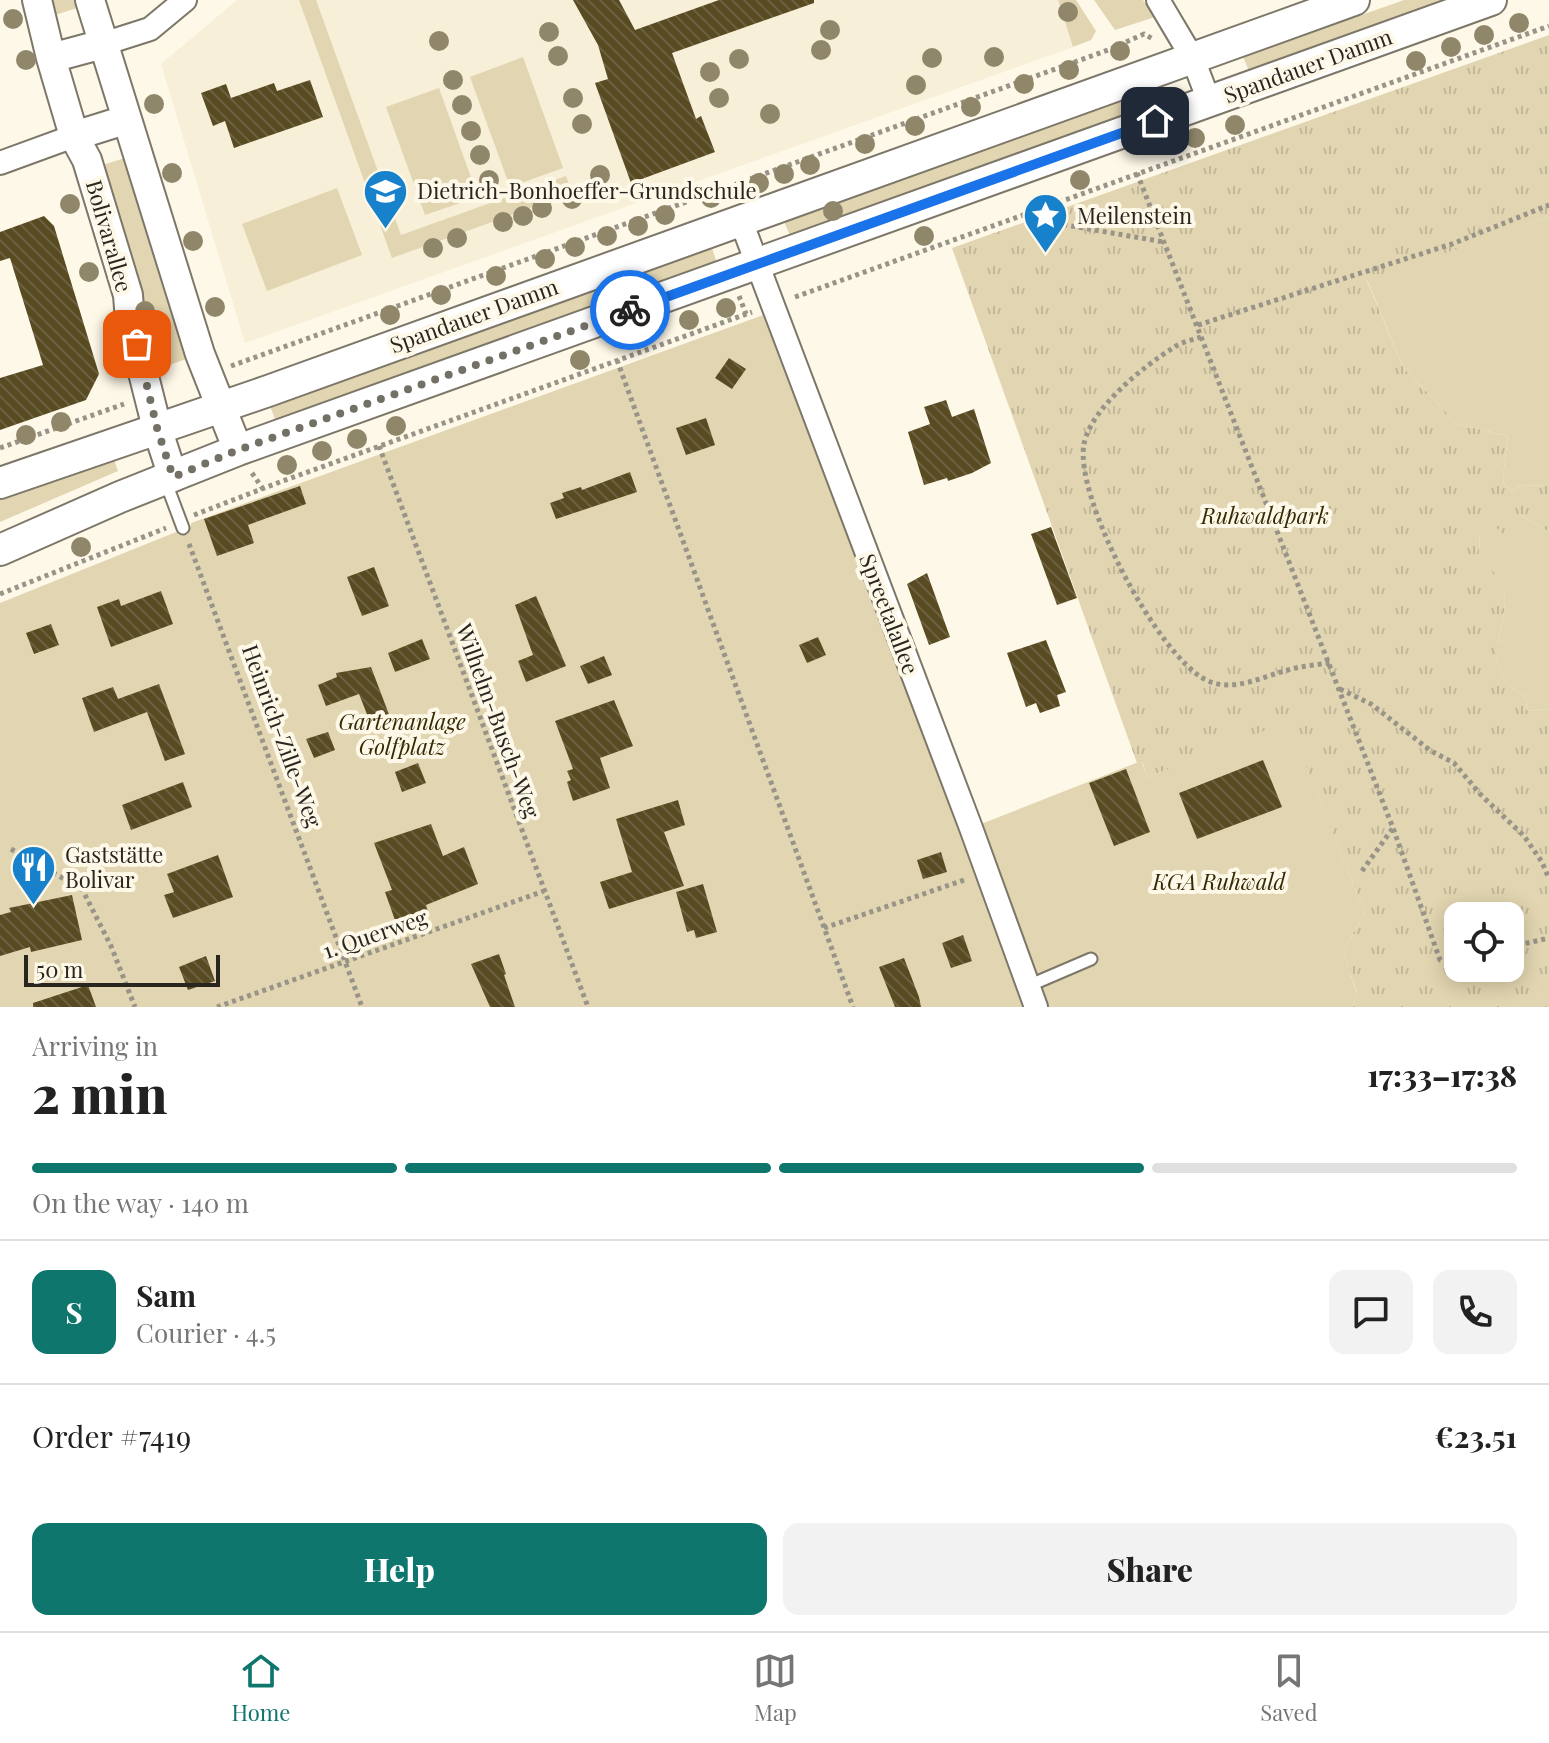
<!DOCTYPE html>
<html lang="en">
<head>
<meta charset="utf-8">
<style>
	:root { --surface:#fff; --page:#f2f2f2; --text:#222; --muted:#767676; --line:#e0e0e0; --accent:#0f766e }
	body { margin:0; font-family:"Playfair Display",serif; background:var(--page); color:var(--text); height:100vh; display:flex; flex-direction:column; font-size:30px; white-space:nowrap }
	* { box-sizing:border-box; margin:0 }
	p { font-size:26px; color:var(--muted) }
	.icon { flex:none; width:44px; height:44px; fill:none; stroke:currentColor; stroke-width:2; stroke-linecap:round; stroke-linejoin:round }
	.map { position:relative; height:1007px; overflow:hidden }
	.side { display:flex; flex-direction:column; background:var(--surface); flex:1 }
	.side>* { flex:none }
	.fabs { position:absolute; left:1444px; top:902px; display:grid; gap:16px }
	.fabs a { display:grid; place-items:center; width:80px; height:80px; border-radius:16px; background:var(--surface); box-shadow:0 4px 20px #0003; font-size:40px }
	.scale { position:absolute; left:24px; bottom:20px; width:196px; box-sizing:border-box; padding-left:8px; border:4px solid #28261f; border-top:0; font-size:22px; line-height:28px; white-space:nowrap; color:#28261f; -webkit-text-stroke:6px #fef8e8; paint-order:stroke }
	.pin { position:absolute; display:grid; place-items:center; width:68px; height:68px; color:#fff; margin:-34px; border-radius:16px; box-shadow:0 4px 12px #0006 }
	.courier { position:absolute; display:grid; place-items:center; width:80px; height:80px; margin:-40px; border:6px solid #1a73e8; border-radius:50%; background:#fff; color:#222; box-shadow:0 2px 10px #0007 }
	.head em { font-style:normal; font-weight:800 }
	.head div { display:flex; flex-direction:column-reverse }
	.head { display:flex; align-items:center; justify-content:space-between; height:136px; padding:0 32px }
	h1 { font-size:52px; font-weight:800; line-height:60px }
	.bar { display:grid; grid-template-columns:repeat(4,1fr); gap:12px 8px; align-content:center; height:96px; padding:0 32px }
	.bar i { height:10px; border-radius:6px; background:var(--line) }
	.bar .selected { background:var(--accent) }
	.bar p { grid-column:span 4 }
	.line { display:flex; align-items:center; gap:20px; padding:0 32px; border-top:2px solid var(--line) }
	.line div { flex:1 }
	.round { display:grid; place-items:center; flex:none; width:84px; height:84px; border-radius:16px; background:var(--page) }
	.cta { display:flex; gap:16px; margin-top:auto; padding:16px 32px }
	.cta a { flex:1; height:92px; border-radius:16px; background:var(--accent); color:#fff; font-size:32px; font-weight:800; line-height:92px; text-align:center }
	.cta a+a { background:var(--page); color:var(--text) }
	.tab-bar { display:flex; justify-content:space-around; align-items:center; height:112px; border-top:2px solid var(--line); background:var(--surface); font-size:22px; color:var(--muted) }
	.tab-bar a { display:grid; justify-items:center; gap:4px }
	.tab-bar .selected { color:var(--accent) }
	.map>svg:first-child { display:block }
	.built { fill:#f7efd7 }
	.green { fill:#e2d5b1 }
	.park { fill:url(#park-tufts); fill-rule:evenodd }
	.building { fill:url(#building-back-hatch) }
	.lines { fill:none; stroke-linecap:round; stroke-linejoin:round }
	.service-casing { stroke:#7c7768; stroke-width:15 }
	.minor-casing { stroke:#7c7768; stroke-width:26 }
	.tertiary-casing { stroke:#7c7768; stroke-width:32 }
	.secondary-casing { stroke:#7c7768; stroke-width:34 }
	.path { stroke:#989488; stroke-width:5; stroke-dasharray:4 4; stroke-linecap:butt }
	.service { stroke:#fff; stroke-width:11 }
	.minor { stroke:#fff; stroke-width:22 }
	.tertiary { stroke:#fff; stroke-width:28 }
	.secondary { stroke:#fff; stroke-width:30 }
	.tree { fill:#90876b }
	.done { stroke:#737065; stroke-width:8; stroke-dasharray:0 14.4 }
	.route { stroke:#1a73e8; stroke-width:10 }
	.labels { text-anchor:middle; stroke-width:8; stroke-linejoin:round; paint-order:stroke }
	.street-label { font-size:22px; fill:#28261f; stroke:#fef8e8 }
	.poi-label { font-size:22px; fill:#28261f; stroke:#fef8e8; text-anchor:start }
	.park-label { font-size:22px; font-style:italic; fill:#362a05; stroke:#fef8e8 }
</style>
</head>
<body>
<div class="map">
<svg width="1549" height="1007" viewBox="0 0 1549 1007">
	<defs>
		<pattern id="park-tufts" width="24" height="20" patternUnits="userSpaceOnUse" patternTransform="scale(2)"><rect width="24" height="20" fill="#e2d5b1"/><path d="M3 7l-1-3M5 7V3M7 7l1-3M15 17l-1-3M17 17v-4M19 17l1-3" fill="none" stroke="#c2b798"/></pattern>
		<pattern id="building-back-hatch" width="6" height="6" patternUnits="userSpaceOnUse" patternTransform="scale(2)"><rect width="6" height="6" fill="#584a21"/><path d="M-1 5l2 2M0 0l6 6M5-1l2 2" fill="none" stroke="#6c6140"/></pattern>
	</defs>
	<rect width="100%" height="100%" fill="#fef8e8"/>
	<path class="built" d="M237 0H1058L1073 47 245 343 161 64Z"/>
	<path class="green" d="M47 0H82L83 6 52 16Z
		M299 0H316L401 235 566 176 572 193 392 258Z
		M1058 0H1076L1096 31 1091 40 1073 47Z
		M1094 0H1143L1155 17 1115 30Z
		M1404 0H1447L1249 71 1243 57Z
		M523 57 563 168 510 187 470 77Z
		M439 88 478 197 425 215 386 107Z
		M1137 94 1143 110 790 236 784 221Z
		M128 157 189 358 158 369 96 167Z
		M337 188 362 255 267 291 242 224Z
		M1549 216V486L1520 485 1512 492 1504 484 1503 477 1508 436 1457 424 1403 367 1367 280Z
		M711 245 717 263 276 422 269 403Z
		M774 311 971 828 1141 761 1148 777 1288 720 1365 913 1343 951 1357 994 1353 1007H0V603L191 526V523Z
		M113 457 118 471 0 522V497Z
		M1520 515 1549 532V709L1527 711 1526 698C1520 693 1511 688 1506 681 1482 650 1516 614 1501 582 1497 573 1485 565 1479 559L1480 533 1492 522Z"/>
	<path class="park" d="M1549 35V216L1367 281 1403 367 1457 424 1508 436 1503 477 1504 484 1512 492 1520 485 1549 486V532L1520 515 1506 537 1492 523 1480 533 1479 558C1485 565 1497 573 1501 581 1516 613 1482 650 1506 681 1511 688 1520 693 1526 698L1527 711 1549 709V1007H1353L1357 993 1343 951 1365 913 1288 721 1148 777 1142 762 1137 763 952 248ZM1458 916H1510V968H1458Z"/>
	<path class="building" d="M573 0H619L635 30 719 0H814V3L672 53 696 119 701 116 715 152 631 183 595 83 608 79 598 45Z
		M310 80 323 117 234 148 225 121 213 126 201 93 226 84 231 98 274 83 277 91Z
		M44 216 54 226 99 374 86 400 0 430V378L43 365 10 258 0 261V232Z
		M729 358 746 369 732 389 715 378Z
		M946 400 952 417 974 409 991 463 972 473 948 481 947 478 924 485 908 432 930 424 924 407Z
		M706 418 715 445 686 455 676 428Z
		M630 472 637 492 556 519 550 503 564 498 562 493 581 487 582 490Z
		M300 486 306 504 248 525 254 543 217 556 204 519Z
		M1051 527 1077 598 1057 605 1031 534Z
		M374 567 389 606 362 616 347 577Z
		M927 573 950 637 929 645 907 584Z
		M161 591 173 624 111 647 97 607 119 599 121 606Z
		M536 596 566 666 526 682 518 661 533 655 515 605Z
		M51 624 59 645 34 654 26 633Z
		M818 637 826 655 807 663 799 645Z
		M422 639 430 659 395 672 388 653Z
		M1046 640 1066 692 1057 695 1060 706 1040 713 1036 703 1026 707 1007 653Z
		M604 656 612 675 588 684 580 666Z
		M371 667 393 725 374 732 359 694 326 706 318 685 337 677 336 673Z
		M159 684 185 754 165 761 147 712 94 732 82 698 113 687 118 699Z
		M614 700 633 746 600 758 610 788 573 801 567 782 571 780 567 771 573 769 555 721Z
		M328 732 335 750 314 758 306 739Z
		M1263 760 1282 807 1197 839 1179 793Z
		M418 763 426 783 402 792 395 772Z
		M1126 769 1150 832 1114 846 1089 783Z
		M183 782 192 807 131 830 122 805Z
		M678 800 685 825 664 832 684 886 609 909 600 882 632 872 616 819Z
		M431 824 443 856 464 847 478 884 426 905 428 912 396 923 385 892 392 890 374 843Z
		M941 852 947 872 923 879 917 860Z
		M218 855 233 897 173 918 164 895 174 892 167 874Z
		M703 884 717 932 696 938 694 930 687 932 676 892Z
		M72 895 82 940 31 952 30 947 0 956V915L11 912 9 908Z
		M963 935 972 961 951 968 942 943Z
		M499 954 506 974 504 975 515 1007H490L471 964Z
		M206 956 215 981 188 990 179 967Z
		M904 958 919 997 921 1007H895L879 967Z
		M88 985 96 1007H33V1003Z"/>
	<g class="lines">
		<defs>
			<path id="service" d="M165 480 183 528
				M1028 986 1091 959"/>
			<path id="minor" d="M1158 0 1193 59 1209 101
				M103 44 150 29 185 0
				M0 163 74 136
				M741 221 971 828 1036 1007"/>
			<path id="tertiary" d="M37 0 51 58 74 136 87 160 128 295 130 321 157 428 173 477
				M90 0 200 354 238 450
				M51 58 103 44
				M74 136 125 120"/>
			<path id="secondary" d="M0 483 268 391 1354 0
				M0 550 120 497 238 450 1491 0"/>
		</defs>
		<use href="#service" class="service-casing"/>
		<use href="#minor" class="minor-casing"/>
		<use href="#tertiary" class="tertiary-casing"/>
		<use href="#secondary" class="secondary-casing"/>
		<path class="path" d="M1137 173 1393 828 1440 960 1458 963
			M1027 213 1031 219 1164 242
			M739 296 746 314
			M795 297 1549 26
			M1198 325 1452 244 1549 205
			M1201 337C1192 340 1181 342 1173 348 1144 366 1091 408 1084 444 1074 497 1157 655 1206 680 1233 693 1261 677 1288 670 1301 666 1316 665 1330 663
			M617 360 853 1007
			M231 366 1108 50 1144 34 1153 39
			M379 446 588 1007
			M0 448 124 404
			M252 473 263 489
			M194 515 280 482 752 312
			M189 544 362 1007
			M0 594 166 528
			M1340 689 1371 704 1431 751 1454 763 1481 795 1524 836 1542 862 1549 879
			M11 849 82 889 111 946 135 1007
			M1362 871 1393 828
			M824 928 967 879
			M1510 947 1549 938
			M217 1007 544 891"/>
		<use href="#service" class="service"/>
		<use href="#minor" class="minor"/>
		<use href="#tertiary" class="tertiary"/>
		<use href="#secondary" class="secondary"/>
	</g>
	<g class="tree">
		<circle cx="1068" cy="12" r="10"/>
		<circle cx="13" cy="19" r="10"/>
		<circle cx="1519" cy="23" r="10"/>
		<circle cx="830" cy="30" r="10"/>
		<circle cx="549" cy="32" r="10"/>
		<circle cx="1484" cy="35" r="10"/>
		<circle cx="439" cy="41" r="10"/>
		<circle cx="1451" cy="47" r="10"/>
		<circle cx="821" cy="50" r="10"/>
		<circle cx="1120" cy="51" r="10"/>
		<circle cx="558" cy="56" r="10"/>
		<circle cx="994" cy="57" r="10"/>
		<circle cx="932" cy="58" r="10"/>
		<circle cx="739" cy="59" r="10"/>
		<circle cx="26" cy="60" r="10"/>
		<circle cx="1416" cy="61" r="10"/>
		<circle cx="1069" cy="70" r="10"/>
		<circle cx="710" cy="72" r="10"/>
		<circle cx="453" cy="80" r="10"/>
		<circle cx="1024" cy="84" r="10"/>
		<circle cx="916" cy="85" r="10"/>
		<circle cx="573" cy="98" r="10"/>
		<circle cx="719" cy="98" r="10"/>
		<circle cx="154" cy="104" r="10"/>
		<circle cx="462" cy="105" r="10"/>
		<circle cx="971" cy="107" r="10"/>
		<circle cx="770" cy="114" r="10"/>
		<circle cx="582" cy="124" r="10"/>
		<circle cx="1235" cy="125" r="10"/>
		<circle cx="915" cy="126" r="10"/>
		<circle cx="471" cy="131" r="10"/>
		<circle cx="1195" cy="138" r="10"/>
		<circle cx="865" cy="144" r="10"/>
		<circle cx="480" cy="155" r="10"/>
		<circle cx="810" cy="165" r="10"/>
		<circle cx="172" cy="173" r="10"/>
		<circle cx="784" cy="174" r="10"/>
		<circle cx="600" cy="175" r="10"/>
		<circle cx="489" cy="180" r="10"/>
		<circle cx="1080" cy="180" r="10"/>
		<circle cx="759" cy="183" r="10"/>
		<circle cx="711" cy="198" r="10"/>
		<circle cx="572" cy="199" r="10"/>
		<circle cx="70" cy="204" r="10"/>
		<circle cx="542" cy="208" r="10"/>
		<circle cx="833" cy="211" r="10"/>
		<circle cx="665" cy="215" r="10"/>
		<circle cx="523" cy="216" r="10"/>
		<circle cx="503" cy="222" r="10"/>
		<circle cx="638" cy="226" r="10"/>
		<circle cx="607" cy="236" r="10"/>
		<circle cx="924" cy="236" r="10"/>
		<circle cx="457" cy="238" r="10"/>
		<circle cx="193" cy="241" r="10"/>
		<circle cx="575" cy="247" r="10"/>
		<circle cx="433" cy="248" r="10"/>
		<circle cx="545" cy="259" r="10"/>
		<circle cx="89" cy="272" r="10"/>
		<circle cx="496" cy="276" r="10"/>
		<circle cx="441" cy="295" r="10"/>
		<circle cx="215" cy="307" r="10"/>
		<circle cx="726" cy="308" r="10"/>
		<circle cx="145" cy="311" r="10"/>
		<circle cx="390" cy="315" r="10"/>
		<circle cx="689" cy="320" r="10"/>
		<circle cx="114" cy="341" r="10"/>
		<circle cx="580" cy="360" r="10"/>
		<circle cx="61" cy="422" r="10"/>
		<circle cx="396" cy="426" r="10"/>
		<circle cx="26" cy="435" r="10"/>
		<circle cx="357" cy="439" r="10"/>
		<circle cx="322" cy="451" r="10"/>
		<circle cx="287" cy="465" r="10"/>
		<circle cx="81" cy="547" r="10"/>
	</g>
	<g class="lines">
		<path class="done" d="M137 344 157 428 173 477 238 450 630 310"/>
		<path class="route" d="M630 310 1155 121"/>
	</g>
	<defs>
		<symbol id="school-pin" viewBox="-11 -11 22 30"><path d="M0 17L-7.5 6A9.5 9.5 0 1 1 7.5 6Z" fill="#1781cb" stroke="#fef8e8"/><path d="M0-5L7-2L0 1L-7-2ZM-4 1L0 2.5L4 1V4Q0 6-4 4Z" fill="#fff"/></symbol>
		<symbol id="sight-pin" viewBox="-11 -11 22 30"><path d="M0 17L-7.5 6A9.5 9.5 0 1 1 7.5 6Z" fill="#1781cb" stroke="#fef8e8"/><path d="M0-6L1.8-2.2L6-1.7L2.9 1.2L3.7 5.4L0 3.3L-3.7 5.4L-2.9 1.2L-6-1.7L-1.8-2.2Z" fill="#fff"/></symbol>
		<symbol id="restaurant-pin" viewBox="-11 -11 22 30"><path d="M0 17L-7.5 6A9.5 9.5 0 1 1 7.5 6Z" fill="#1781cb" stroke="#fef8e8"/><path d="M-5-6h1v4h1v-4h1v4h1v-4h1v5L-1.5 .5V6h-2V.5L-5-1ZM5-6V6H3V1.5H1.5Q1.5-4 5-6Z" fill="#fff"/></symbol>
	</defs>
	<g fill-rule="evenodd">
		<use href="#school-pin" x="360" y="166" width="51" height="69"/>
		<use href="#sight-pin" x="1020" y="190" width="51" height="69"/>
		<use href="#restaurant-pin" x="8" y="842" width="51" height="69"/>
	</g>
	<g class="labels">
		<g class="street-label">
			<text transform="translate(1308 66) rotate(-20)" y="8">Spandauer Damm</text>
			<text transform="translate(109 236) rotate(74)" y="8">Bolivarallee</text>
			<text transform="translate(474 316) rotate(-20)" y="8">Spandauer Damm</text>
			<text transform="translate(889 614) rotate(69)" y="8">Spreetalallee</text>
			<text transform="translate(498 721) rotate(70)" y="8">Wilhelm-Busch-Weg</text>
			<text transform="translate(282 736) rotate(70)" y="8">Heinrich-Zille-Weg</text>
			<text transform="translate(375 934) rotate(-19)" y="8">1. Querweg</text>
		</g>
		<g class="poi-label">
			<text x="417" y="199">Dietrich-Bonhoeffer-Grundschule</text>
			<text x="1077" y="224">Meilenstein</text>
			<text x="65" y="863">Gaststätte<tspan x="65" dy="25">Bolivar</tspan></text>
		</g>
		<g class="park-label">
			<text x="1265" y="524">Ruhwaldpark</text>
			<text x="402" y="730">Gartenanlage<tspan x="402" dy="25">Golfplatz</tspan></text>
			<text x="1219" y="890">KGA Ruhwald</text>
		</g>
	</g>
</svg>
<div class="fabs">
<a><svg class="icon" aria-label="locate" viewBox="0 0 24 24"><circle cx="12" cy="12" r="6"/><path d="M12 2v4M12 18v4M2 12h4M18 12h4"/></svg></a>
</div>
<div class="scale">50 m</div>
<div class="pin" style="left:137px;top:344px;background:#ea580c"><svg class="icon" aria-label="bag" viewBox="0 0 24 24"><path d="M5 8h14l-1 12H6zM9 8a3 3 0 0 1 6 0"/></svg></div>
<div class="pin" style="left:1155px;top:121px;background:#1f2937"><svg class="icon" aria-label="home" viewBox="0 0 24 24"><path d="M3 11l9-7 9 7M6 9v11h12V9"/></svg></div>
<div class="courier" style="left:630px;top:310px"><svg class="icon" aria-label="bike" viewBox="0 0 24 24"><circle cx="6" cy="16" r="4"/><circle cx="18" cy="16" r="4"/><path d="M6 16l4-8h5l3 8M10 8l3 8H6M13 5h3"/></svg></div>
</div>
<section class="side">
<div class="head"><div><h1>2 min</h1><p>Arriving in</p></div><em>17:33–17:38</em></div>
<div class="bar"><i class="selected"></i><i class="selected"></i><i class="selected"></i><i></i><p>On the way · 140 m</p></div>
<div class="line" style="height:144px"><b class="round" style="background:var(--accent);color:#fff">S</b><div><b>Sam</b><p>Courier · 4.5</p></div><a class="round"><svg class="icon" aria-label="chat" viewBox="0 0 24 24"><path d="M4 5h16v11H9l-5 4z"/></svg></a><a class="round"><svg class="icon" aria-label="phone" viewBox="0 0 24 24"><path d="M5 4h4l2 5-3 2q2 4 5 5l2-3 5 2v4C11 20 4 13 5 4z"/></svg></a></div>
<div class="line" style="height:104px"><div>Order #7419</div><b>€23.51</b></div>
<div class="cta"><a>Help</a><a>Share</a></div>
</section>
<nav class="tab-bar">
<a class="selected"><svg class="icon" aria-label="home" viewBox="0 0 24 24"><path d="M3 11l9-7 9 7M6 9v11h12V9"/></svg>Home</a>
<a><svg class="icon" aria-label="map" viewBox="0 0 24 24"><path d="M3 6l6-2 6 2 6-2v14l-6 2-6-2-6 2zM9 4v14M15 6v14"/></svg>Map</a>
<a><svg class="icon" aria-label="saved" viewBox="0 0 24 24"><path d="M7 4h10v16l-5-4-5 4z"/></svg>Saved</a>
</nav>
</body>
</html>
